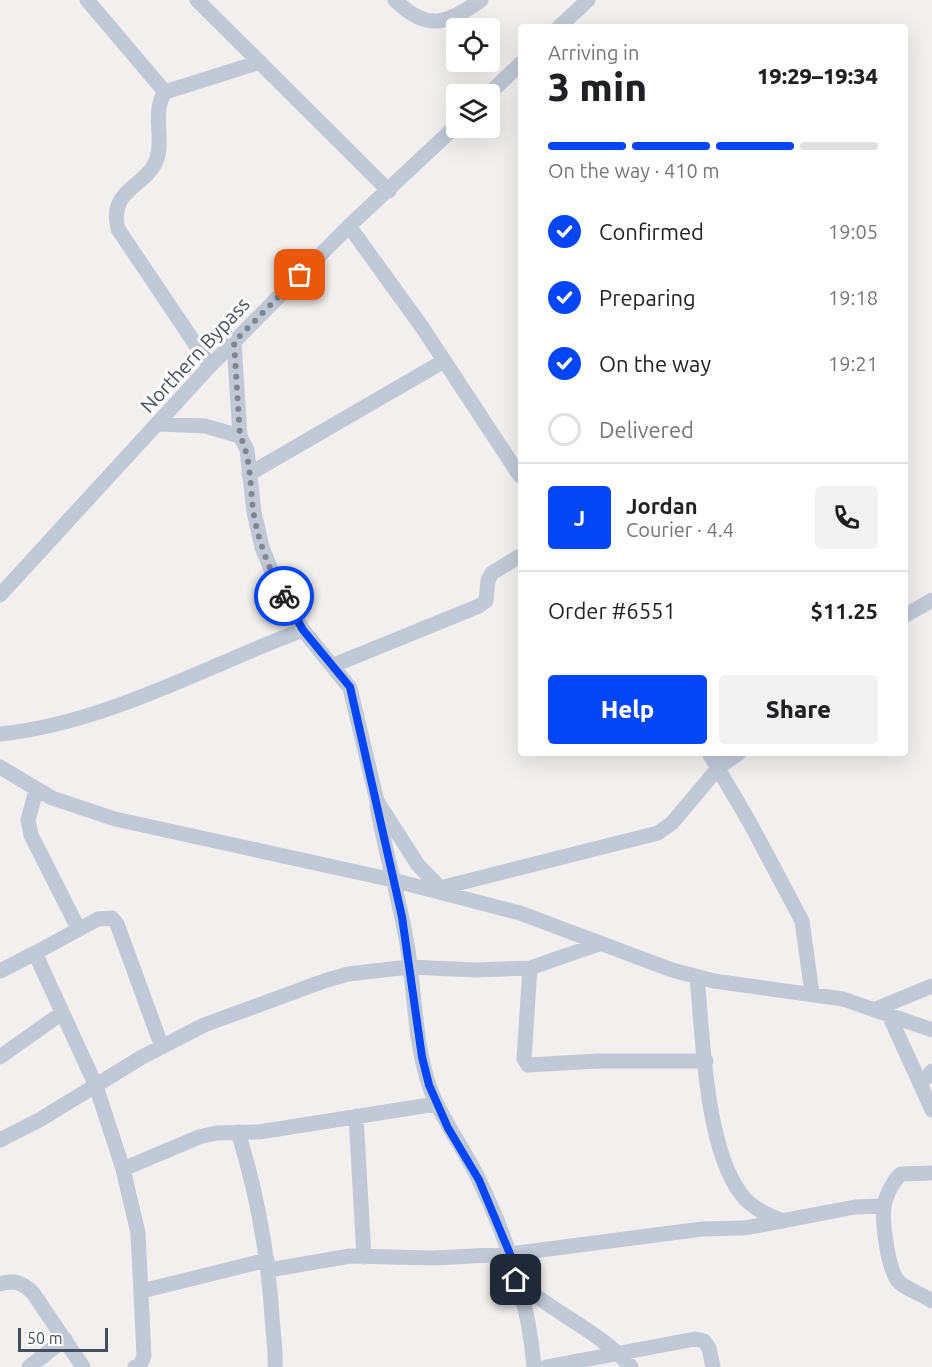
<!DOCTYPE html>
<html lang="en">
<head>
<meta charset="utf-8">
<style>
	:root { --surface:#fff; --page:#f2f2f2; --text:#202124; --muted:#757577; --line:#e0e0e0; --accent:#0445f6 }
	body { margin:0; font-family:Ubuntu,sans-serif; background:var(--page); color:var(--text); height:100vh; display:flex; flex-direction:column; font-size:22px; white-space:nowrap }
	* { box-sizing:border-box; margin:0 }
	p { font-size:20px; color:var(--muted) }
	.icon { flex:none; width:33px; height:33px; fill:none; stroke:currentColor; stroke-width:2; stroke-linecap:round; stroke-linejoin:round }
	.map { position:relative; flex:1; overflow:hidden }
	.side { position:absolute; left:518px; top:24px; width:390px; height:732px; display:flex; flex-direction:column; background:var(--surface); border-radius:6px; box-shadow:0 6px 24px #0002 }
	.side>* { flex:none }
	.controls { position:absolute; left:446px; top:18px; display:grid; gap:12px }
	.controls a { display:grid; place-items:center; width:54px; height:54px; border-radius:6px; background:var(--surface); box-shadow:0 6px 24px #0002; font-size:30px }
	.scale { position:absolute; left:18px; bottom:15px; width:90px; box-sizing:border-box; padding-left:6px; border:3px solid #454e5f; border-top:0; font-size:16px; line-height:21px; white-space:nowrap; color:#454e5f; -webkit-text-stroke:4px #fff; paint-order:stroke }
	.pin { position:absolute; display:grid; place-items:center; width:51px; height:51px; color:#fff; margin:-26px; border-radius:12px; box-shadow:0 3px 9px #0006 }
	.courier { position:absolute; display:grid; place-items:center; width:60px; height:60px; margin:-30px; border:4px solid #0445f6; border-radius:50%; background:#fff; color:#222; box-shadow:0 2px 8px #0007 }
	.overview em { font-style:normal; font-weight:800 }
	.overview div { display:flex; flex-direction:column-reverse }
	.overview { display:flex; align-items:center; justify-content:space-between; height:102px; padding:0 30px }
	h1 { font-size:39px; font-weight:800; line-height:45px }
	.bar { display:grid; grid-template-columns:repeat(4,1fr); gap:9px 6px; align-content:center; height:72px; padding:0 30px }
	.bar i { height:8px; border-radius:4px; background:var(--line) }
	.bar .on { background:var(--accent) }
	.bar p { grid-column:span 4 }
	.line { display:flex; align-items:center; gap:15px; padding:0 30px; border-top:2px solid var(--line) }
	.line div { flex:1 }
	.round { display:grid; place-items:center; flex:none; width:63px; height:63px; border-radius:6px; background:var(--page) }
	ol { padding:0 30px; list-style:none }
	li { display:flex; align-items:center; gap:18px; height:66px }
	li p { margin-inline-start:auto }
	li .icon { padding:6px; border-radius:50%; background:var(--accent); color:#fff; stroke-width:4 }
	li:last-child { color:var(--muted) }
	li i { width:33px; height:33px; border:3px solid var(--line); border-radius:50% }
	.button { display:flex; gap:12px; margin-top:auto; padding:12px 30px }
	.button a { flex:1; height:69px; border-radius:6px; background:var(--accent); color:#fff; font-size:24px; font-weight:800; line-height:69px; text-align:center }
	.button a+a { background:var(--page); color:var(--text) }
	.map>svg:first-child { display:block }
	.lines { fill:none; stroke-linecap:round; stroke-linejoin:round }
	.street { stroke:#c1c8d6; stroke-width:15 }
	.done { stroke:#828691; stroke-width:6; stroke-dasharray:0 10.8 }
	.route { stroke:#0445f6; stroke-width:8 }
	.labels { text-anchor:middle; stroke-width:6; stroke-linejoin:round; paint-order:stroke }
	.street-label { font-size:20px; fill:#454e5f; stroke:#fff }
</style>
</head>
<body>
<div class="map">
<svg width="932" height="1367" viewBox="0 0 932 1367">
	<rect width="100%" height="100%" fill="#f2efef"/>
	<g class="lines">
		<path class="street" d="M87 0 165 92
			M197 0 389 191
			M395 0C427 32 447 24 481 0
			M559 27 588 0
			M489 94 520 64
			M349 226 422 327 520 476
			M234 342 240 436
			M210 366 118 229C108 189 145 188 156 161 165 139 151 113 165 92L260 62
			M160 424 205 426 240 436 247 450 254 512 262 547 277 585 303 630 350 688 377 801 418 865 446 894
			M249 474 444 361
			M0 595 210 366 349 226 456 126
			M904 616 932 600
			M334 665 479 606 486 601 488 580 492 573 520 556
			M0 734C104 724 206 666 303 630
			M709 753 750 823 802 921 812 993
			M0 767 52 798 115 819 393 880 520 913 672 970 714 981 843 999 932 1030
			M36 790 28 820 31 835 78 928
			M377 806C385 852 399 897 407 944 415 991 414 1042 430 1088 442 1121 464 1148 479 1180 507 1238 529 1303 534 1367
			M440 888 658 833 672 823 719 767 739 753
			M530 968 524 1059 528 1065 599 1061H706
			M0 971 35 953
			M697 977C703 1037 705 1146 741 1194 751 1208 768 1215 783 1221
			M876 1009 932 986
			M888 1013 932 1110
			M0 1057 62 1013
			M921 1083 932 1071
			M356 1116 364 1257
			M238 1132C257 1193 268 1253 272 1317 273 1333 276 1350 275 1367
			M0 1140 41 1119 142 1057 204 1025 324 981 348 974 409 967 475 970 530 968 599 944
			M123 1169 199 1137 216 1133 259 1132 436 1104
			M932 1173 901 1174C893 1181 885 1197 884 1207 882 1222 888 1273 900 1283 908 1290 922 1294 932 1301
			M269 1270 350 1256 434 1258 510 1254 702 1229 745 1228 855 1207 884 1206
			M516 1280C551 1312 600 1331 631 1367
			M0 1284C14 1279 23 1283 33 1293L83 1367
			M142 1291 267 1260
			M29 1367 65 1339
			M135 1367 140 1365 144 1356 138 1233 123 1169 96 1086 35 953 98 919 112 918 117 924 162 1047
			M546 1367 695 1339 704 1341 709 1348 713 1367"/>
	</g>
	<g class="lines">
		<path class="done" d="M284 596C269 569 257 539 253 509 250 484 251 458 240 436L234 342 300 275"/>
		<path class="route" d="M284 596 303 630 350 687 402 917 422 1057 429 1085 448 1128 479 1180 510 1254 516 1280"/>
	</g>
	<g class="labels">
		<g class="street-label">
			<text transform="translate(195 355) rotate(-47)" y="7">Northern Bypass</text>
		</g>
	</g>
</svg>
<div class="controls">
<a><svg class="icon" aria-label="locate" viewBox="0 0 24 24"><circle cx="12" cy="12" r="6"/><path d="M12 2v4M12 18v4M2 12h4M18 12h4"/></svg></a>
<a><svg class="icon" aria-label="layers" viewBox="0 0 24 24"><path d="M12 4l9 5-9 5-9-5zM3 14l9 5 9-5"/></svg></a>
</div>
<div class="scale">50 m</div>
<div class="pin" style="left:300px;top:275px;background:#ea580c"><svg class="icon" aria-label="bag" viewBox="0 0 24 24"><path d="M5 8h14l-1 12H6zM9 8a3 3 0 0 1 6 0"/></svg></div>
<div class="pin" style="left:516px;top:1280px;background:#1f2937"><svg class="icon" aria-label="home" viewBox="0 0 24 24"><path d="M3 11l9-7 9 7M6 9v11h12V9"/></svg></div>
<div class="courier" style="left:284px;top:596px"><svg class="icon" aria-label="bike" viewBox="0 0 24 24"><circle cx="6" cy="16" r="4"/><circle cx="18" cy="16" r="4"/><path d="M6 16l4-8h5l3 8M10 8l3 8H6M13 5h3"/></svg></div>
<section class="side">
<div class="overview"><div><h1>3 min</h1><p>Arriving in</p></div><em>19:29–19:34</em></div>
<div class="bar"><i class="on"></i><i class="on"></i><i class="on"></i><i></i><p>On the way · 410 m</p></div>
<ol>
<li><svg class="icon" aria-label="check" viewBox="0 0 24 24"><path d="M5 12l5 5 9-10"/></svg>Confirmed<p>19:05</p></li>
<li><svg class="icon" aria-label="check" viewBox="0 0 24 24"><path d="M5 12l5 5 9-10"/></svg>Preparing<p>19:18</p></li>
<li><svg class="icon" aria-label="check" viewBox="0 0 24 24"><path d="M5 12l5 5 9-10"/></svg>On the way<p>19:21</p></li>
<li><i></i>Delivered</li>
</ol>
<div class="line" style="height:108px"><b class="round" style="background:var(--accent);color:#fff">J</b><div><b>Jordan</b><p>Courier · 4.4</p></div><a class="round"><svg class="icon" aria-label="phone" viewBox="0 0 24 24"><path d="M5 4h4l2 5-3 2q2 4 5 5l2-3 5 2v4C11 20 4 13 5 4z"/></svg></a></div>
<div class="line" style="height:78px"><div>Order #6551</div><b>$11.25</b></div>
<div class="button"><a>Help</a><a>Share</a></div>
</section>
</div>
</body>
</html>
